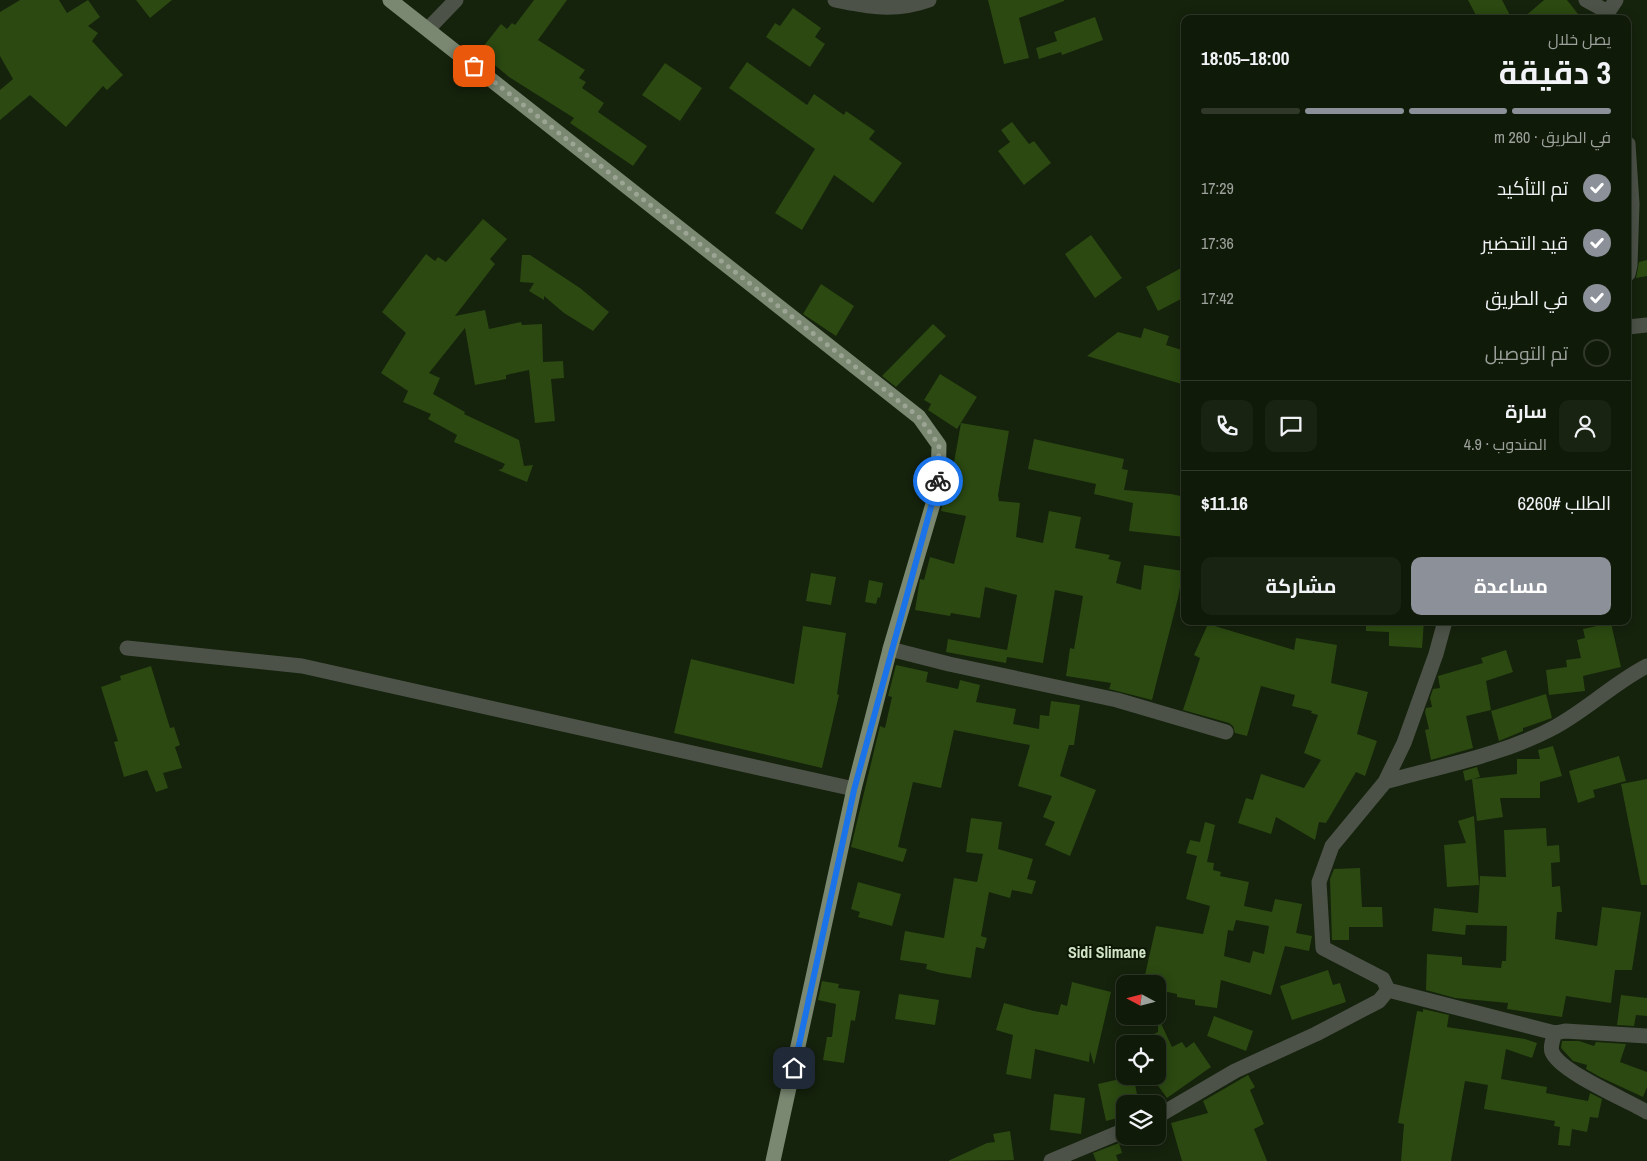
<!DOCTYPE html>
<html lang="ar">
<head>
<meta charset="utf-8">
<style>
	:root { --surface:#101a09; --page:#192312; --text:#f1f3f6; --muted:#9ca19c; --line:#30382a; --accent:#8c9099 }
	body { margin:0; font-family:"Archivo Narrow",Cairo,sans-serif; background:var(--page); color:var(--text); direction:rtl; height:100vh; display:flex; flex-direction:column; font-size:19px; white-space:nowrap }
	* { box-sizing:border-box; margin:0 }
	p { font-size:16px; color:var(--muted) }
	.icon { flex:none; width:28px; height:28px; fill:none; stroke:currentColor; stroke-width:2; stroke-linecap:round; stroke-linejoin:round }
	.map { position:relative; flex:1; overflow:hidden; direction:ltr }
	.drawer { position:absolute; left:1181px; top:15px; width:450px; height:610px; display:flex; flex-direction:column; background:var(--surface); border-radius:10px; box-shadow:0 2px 12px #0003,0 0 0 1px var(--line); direction:rtl }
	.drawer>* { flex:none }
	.needle { width:32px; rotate:277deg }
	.buttons { position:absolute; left:1116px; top:975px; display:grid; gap:10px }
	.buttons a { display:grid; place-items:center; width:50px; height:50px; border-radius:10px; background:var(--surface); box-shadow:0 2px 12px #0003,0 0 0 1px var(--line); font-size:25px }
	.pin { position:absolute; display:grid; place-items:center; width:42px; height:42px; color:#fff; margin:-21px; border-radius:10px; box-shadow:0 2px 8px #0006 }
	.courier { position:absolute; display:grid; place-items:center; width:50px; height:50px; margin:-25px; border:4px solid #1a73e8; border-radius:50%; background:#fff; color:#222; box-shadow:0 1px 6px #0007 }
	.summary em { font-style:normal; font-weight:700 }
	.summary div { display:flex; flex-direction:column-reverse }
	.summary { display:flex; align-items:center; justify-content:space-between; height:85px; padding:0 20px }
	h1 { font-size:32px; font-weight:700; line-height:38px }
	.bar { display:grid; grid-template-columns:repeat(4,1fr); gap:8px 5px; align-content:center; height:60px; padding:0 20px }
	.bar i { height:6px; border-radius:4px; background:var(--line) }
	.bar .selected { background:var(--accent) }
	.bar p { grid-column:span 4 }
	.line { display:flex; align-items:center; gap:12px; padding:0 20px; border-top:1px solid var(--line) }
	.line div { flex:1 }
	.round { display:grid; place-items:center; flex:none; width:52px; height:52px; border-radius:10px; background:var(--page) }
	ol { padding:0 20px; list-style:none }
	li { display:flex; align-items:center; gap:15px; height:55px }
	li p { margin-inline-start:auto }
	li .icon { padding:5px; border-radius:50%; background:var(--accent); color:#fff; stroke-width:4 }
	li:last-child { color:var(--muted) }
	li i { width:28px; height:28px; border:2px solid var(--line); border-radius:50% }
	.cta { display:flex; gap:10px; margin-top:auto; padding:10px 20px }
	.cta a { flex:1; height:58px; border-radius:10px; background:var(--accent); color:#fff; font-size:20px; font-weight:700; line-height:58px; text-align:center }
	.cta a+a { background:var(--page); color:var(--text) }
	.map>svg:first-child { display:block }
	.building { fill:#2b4911; fill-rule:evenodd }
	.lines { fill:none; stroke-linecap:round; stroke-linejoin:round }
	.minor { stroke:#4c5248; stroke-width:15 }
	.major { stroke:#7a8771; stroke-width:15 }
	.done { stroke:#9ca594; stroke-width:5; stroke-dasharray:0 9 }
	.route { stroke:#1a73e8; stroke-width:6 }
	.labels { text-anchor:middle; stroke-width:4; stroke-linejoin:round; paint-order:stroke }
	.quarter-label { font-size:16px; font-weight:bold; fill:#d1e3c7; stroke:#0c1804 }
</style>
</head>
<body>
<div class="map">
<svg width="1647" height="1161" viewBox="0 0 1647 1161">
	<rect width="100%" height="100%" fill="#15220c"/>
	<path class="building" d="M20 0H59L67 13 88 0 100 17 88 26 98 33 92 41 123 75 107 90 103 86 66 127 30 95 0 120V90L13 79 0 56V12Z
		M136 0H172L150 18Z
		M534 0H567L538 40 585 70 579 78 586 82 582 88 604 103 598 112 647 146 633 166 570 123 574 118 509 77 479 52 501 24 507 29 512 23 515 25Z
		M988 0H1064V1L1019 18 1029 58 1004 64Z
		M1468 0H1502L1512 19H1478Z
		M1544 0H1567L1582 19H1522Z
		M793 8 821 28 815 37 825 44 810 67 766 37 775 23 780 26Z
		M1095 17 1103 40 1062 55 1061 52 1039 59 1036 48 1057 41 1054 32Z
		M747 62 807 105 814 94 844 115 846 111 875 131 869 139 902 163 873 203 834 175 802 230 775 213 815 149 729 88Z
		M665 63 702 88 680 121 642 95Z
		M1012 122 1029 144 1034 141 1051 163 1024 185 998 151 1010 142 1001 130Z
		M483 219 507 239 490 259 495 264 455 316 485 310 489 329 521 322 522 325 542 324 543 362 563 361 564 378 551 379 555 421 535 423 529 370 506 375V379L475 385 465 328 429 373 440 378 433 394 465 412 464 414 519 440 524 466 533 465 527 482 498 470 502 469 505 464 454 442 457 435 428 419 431 414 403 402 408 391 381 373 406 333 382 312 426 254 435 261 438 257 446 262Z
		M1091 235 1122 278 1095 298 1065 254Z
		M522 255H530L580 288 609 312 593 331 564 313 544 296V300L529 291 534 283 520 282Z
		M1647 260V276L1636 278 1639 262Z
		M1185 266V297L1158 311 1146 287Z
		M821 284 854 306 836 336 803 314Z
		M933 324 946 336 896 387 882 376Z
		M1144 328 1169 336 1166 345 1185 351V385L1087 356 1118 332 1141 338Z
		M940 374 977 397 957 429 928 410 931 404 924 400Z
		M961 423 1009 431 998 495 999 501 1020 503 1016 537 1043 543 1049 511 1081 517 1075 548 1110 555 1108 559 1121 562 1116 583 1141 590 1144 565 1183 571 1178 598 1152 700 1109 689 1111 683 1066 676 1070 648 1074 649 1083 596 1055 590 1043 663 1007 657 1006 663 946 652 948 639 1007 650 1017 595 985 587 980 618 951 613 950 616 915 610 919 585 920 579 924 580 930 557 954 564 966 516 941 511 947 484 950 485Z
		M1034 439 1124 459 1122 469 1128 470 1124 490 1171 494 1185 497V537L1129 531 1133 503 1094 494 1096 484 1028 469Z
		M811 573 836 577 831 605 806 601Z
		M869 580 883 583 880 598 878 597 876 604 865 602Z
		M1366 621H1424L1422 648 1389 646V632L1366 631Z
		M1611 623 1621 667 1583 676 1585 691 1549 695 1546 670 1567 667 1566 660 1581 658 1577 640 1585 638 1583 629Z
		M1208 624 1294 650 1296 638 1337 645 1331 683 1368 692 1357 734 1377 741 1365 776 1356 772 1326 823 1319 822 1315 840 1276 817 1271 834 1238 823 1246 798 1253 800 1261 774 1304 788 1321 760 1304 753 1318 715 1311 713 1312 711 1292 706 1295 695 1261 686 1247 736 1235 733 1233 726 1229 723 1183 710 1200 658 1194 655Z
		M803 626 846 633 837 694 839 695 822 768 674 733 691 659 794 684Z
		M1506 650 1513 672 1486 681 1491 710 1466 716 1473 748 1431 760 1425 730 1429 729 1425 712 1426 708 1432 707 1430 698 1433 689 1440 688 1438 676 1483 663 1481 658Z
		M896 665 928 672 926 682 958 689 960 680 980 685 976 702 1016 709 1013 724 1039 729 1040 715 1049 716 1051 701 1080 705 1074 745H1069L1060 776 1096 790 1070 856 1045 845 1055 822 1043 817 1052 796 1018 786 1030 745 954 730 941 788 913 782 898 847 907 849 903 862 851 847 880 726 885 728 892 697 888 696Z
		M151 666 170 728 174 727 180 745 175 747 182 768 163 773 168 788 156 792 147 770 124 777 114 742 118 741 101 687 121 680 120 676Z
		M1546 694 1552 718 1523 728V731L1499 741 1491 711Z
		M1553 746 1562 776 1540 782V798H1500L1503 817 1477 821 1472 779 1517 774V759H1540L1538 750Z
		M1619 756 1626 781 1593 790 1595 797 1578 803 1569 771Z
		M1477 767 1480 777 1465 781 1463 771Z
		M1647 779V885H1641L1621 784Z
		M1474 816 1479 885 1447 887 1444 845 1466 843 1458 821Z
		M971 818 1002 822 998 849 1033 859 1027 879 1036 881 1032 894 1012 890 1010 898 989 892 981 936 987 938 984 949 976 947 971 978 941 973 926 969 927 964 900 960 905 931 944 938 954 878 977 882 983 854 966 852Z
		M1205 822 1215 825 1207 862 1214 863 1213 870 1221 872 1220 876 1249 882 1244 906 1272 912 1275 899 1302 904 1296 933 1312 936 1309 951 1285 946 1271 995 1221 980 1217 1008 1195 1005V1000L1177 997V994L1158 990V984H1143L1156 926 1203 934 1210 906 1186 899 1197 856 1186 853 1190 840 1200 842ZM1236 920 1269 926 1264 954 1253 951 1250 963 1224 956 1228 930 1233 931Z
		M1546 828 1547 846 1559 845 1560 862 1551 863 1552 887 1560 886 1562 912H1557L1555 939 1597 946 1602 907 1641 912 1632 970H1615L1611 1003 1566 996 1562 1017 1507 1009 1508 1003 1455 998 1426 990 1427 954 1462 957V965L1501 968 1502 961H1506L1507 926 1466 925 1465 935 1432 931 1434 908 1478 913 1480 876 1506 877 1504 830Z
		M1360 868 1362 907H1382L1383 927H1349V940H1332L1330 879 1334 869Z
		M858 882 901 894 892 926 858 917 860 912 851 909Z
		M1328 970 1333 985 1340 983 1346 1002 1292 1020 1280 986Z
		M822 981 839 984 838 988 860 991 855 1021 851 1020 844 1063 823 1060 827 1037H832L836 1004 818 1000Z
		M1072 982 1111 992 1094 1065 1090 1051 1089 1062 1035 1049 1031 1079 1006 1074 1013 1035 996 1030 1004 1003 1034 1011 1058 1015 1061 1004 1067 1006Z
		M899 994 939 1000 935 1025 895 1019Z
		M1621 995 1647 998V1016L1636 1015 1634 1026 1617 1025Z
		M1423 1009 1449 1015 1447 1027 1525 1039 1537 1043 1532 1058 1506 1049 1501 1079 1547 1087 1546 1093 1588 1101 1590 1093 1602 1099 1598 1118 1590 1117 1587 1132 1572 1129 1570 1146 1558 1145 1560 1127 1554 1126 1555 1121 1484 1109 1488 1085 1465 1081 1451 1161H1401L1404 1124 1398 1123 1417 1011 1423 1012Z
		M1214 1016 1253 1031 1246 1051 1207 1036Z
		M1158 1017 1172 1047 1182 1042 1186 1048 1194 1042 1211 1067 1167 1098 1151 1076H1158V1044H1134L1158 1032Z
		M1562 1041H1579L1594 1046 1596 1042 1626 1044 1620 1062 1647 1072V1087L1643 1097 1600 1077 1586 1069 1587 1065 1573 1061 1561 1048Z
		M1248 1075 1255 1087 1250 1090 1264 1124 1254 1129 1267 1161H1182L1171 1123 1208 1113 1203 1101Z
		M1133 1076 1139 1103 1125 1104V1116L1106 1121 1098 1084Z
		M1054 1094 1085 1098 1081 1134 1050 1130Z
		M1010 1131 1014 1160 948 1161 987 1143 995 1142 993 1134Z
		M1119 1143 1122 1153 1116 1155 1118 1161H1096L1093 1153Z"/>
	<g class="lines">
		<path class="minor" d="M835 0C868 7 896 12 929 0
			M1586 0 1608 12
			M1608 19V12L1616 0
			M428 29 456 0
			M1628 144 1632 204 1630 265 1628 274
			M1628 327 1647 325
			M127 648 302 666 854 789
			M890 649 949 664 1117 700 1226 732
			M1385 782C1441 766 1503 755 1555 727 1588 709 1614 683 1647 666
			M1388 990 1555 1033
			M1647 1036 1565 1031 1555 1033C1553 1039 1550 1047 1552 1052 1560 1072 1627 1100 1647 1112
			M1158 1116 1235 1071 1316 1034 1379 1001 1388 990 1383 979 1323 948 1319 882 1332 846 1385 782 1404 743 1436 654 1445 621
			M1051 1161 1125 1130"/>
		<path class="major" d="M390 0 919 417 939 445 938 487 890 649 854 789 773 1161"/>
	</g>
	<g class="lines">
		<path class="done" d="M474 66 919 417 939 445 938 481"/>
		<path class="route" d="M794 1068 854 790 938 481"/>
	</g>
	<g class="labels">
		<g class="quarter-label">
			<text x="1107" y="958">Sidi Slimane</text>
		</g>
	</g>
</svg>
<div class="buttons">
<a><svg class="needle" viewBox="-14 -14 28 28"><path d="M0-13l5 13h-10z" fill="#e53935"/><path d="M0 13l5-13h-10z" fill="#9ca19c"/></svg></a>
<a><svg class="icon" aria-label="locate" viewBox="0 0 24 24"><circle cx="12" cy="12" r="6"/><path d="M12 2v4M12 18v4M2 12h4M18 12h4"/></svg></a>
<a><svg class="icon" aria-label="layers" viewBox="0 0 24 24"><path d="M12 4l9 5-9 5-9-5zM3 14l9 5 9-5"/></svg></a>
</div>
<div class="pin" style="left:474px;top:66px;background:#ea580c"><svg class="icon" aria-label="bag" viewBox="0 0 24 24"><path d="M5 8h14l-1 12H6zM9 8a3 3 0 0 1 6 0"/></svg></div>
<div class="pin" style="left:794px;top:1068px;background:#1f2937"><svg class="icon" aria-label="home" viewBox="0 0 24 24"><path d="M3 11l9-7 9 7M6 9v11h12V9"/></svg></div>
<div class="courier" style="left:938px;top:481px"><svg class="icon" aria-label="bike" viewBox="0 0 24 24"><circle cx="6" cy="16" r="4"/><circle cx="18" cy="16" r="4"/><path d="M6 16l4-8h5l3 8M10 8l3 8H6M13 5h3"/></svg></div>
<section class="drawer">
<div class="summary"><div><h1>3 دقيقة</h1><p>يصل خلال</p></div><em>18:00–18:05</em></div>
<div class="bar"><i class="selected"></i><i class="selected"></i><i class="selected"></i><i></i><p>في الطريق · 260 m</p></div>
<ol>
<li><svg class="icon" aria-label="check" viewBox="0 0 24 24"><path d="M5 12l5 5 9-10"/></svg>تم التأكيد<p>17:29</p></li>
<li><svg class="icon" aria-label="check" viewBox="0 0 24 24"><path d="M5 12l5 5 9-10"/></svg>قيد التحضير<p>17:36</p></li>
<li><svg class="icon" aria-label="check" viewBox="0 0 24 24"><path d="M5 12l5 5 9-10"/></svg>في الطريق<p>17:42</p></li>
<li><i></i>تم التوصيل</li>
</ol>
<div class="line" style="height:90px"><a class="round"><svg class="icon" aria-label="person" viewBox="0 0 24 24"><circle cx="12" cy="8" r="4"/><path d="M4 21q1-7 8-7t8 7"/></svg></a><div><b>سارة</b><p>المندوب · 4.9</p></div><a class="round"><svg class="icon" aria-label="chat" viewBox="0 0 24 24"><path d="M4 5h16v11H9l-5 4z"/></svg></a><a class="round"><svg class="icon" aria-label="phone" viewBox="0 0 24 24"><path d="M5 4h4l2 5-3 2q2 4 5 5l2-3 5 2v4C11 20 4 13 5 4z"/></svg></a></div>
<div class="line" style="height:65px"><div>الطلب #6260</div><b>$11.16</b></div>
<div class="cta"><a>مساعدة</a><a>مشاركة</a></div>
</section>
</div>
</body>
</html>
